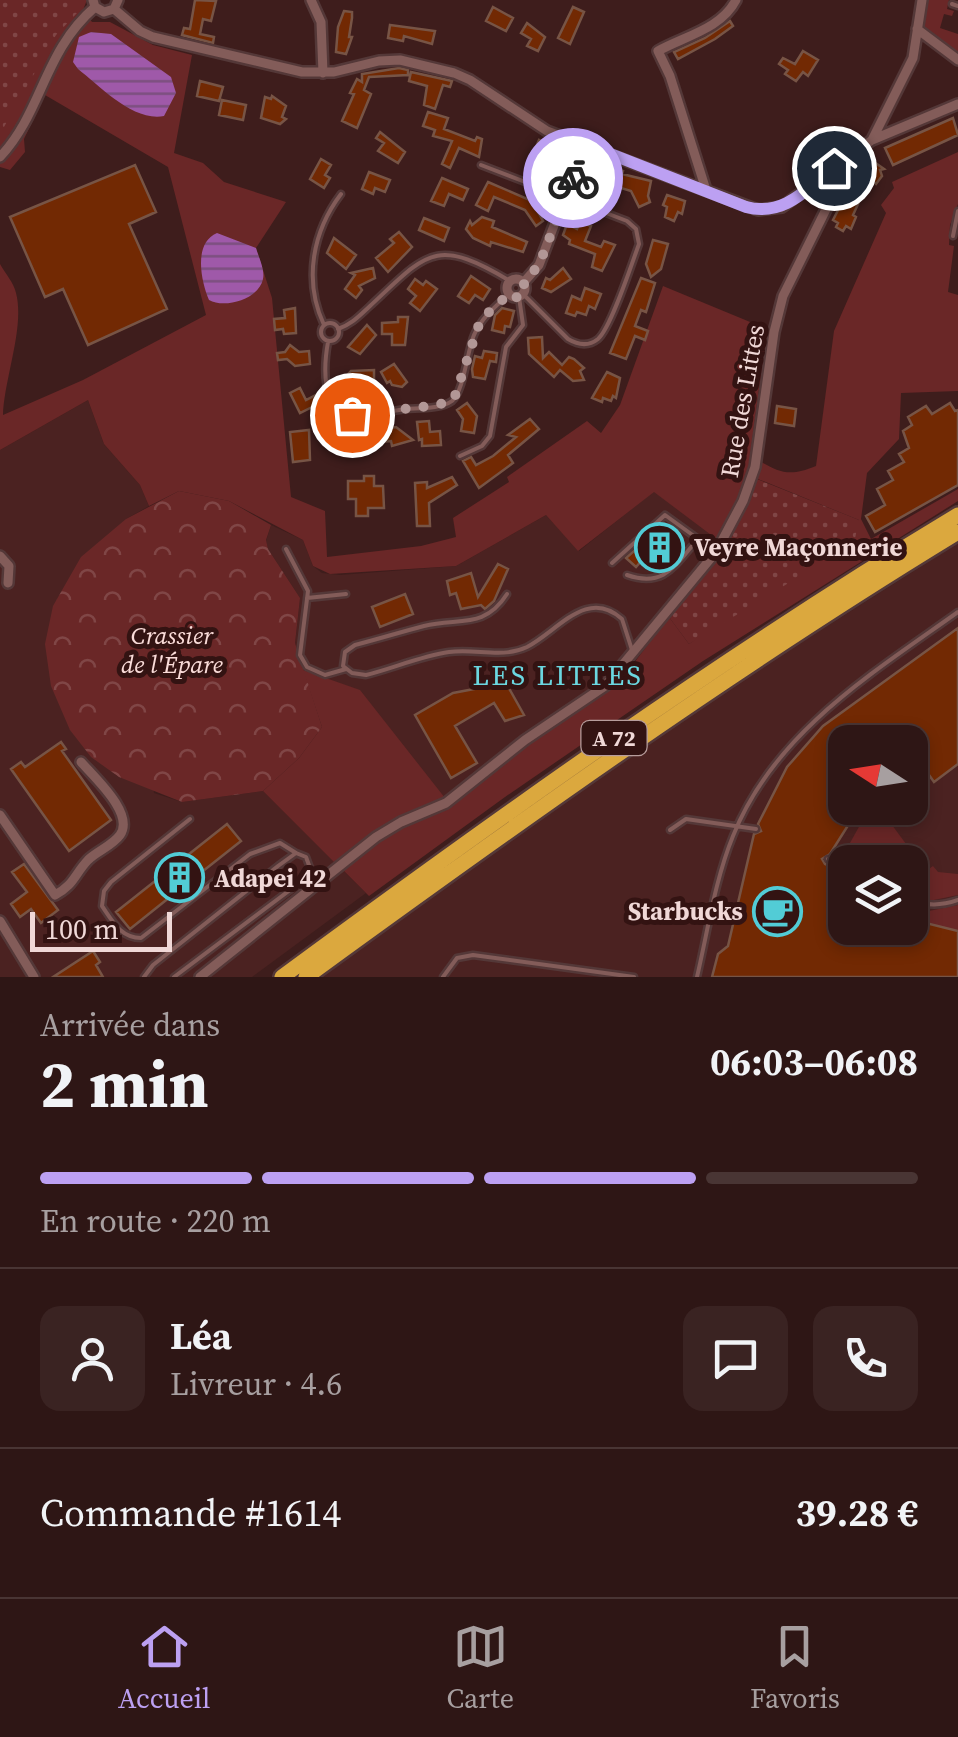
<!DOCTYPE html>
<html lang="fr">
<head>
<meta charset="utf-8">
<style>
	:root { --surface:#2e1615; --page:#3a2322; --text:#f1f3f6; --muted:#a79fa0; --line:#493534; --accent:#bca0f2 }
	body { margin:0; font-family:"Source Serif 4",serif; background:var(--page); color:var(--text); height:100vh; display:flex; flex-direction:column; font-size:38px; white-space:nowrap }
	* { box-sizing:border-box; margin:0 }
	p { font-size:32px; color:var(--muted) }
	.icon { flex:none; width:55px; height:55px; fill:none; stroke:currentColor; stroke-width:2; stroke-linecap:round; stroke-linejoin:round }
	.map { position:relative; height:977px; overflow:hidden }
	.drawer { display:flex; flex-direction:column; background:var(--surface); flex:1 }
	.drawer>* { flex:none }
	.needle { width:65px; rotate:282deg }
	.controls { position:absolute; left:828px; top:725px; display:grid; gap:20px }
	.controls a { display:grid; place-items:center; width:100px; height:100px; border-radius:20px; background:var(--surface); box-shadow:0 5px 15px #0003,0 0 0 2px var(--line); font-size:50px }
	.scale { position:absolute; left:30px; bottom:25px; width:142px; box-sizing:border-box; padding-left:10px; border:5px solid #f0d8d7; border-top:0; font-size:28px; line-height:35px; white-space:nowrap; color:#f0d8d7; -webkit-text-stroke:8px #331312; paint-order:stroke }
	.pin { position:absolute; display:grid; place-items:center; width:85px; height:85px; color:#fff; margin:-42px; border:5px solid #fff; border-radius:50%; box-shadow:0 2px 10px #0007 }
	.courier { position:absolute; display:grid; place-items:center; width:100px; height:100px; margin:-50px; border:8px solid #bca0f2; border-radius:50%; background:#fff; color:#222; box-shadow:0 2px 12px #0007 }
	.headline em { font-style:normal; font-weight:700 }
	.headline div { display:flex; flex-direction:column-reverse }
	.headline { display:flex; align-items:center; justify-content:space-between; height:170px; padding:0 40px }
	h1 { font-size:65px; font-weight:700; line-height:75px }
	.bar { display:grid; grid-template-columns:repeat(4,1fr); gap:15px 10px; align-content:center; height:120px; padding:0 40px }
	.bar i { height:12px; border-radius:8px; background:var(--line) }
	.bar .selected { background:var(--accent) }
	.bar p { grid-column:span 4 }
	.line { display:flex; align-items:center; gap:25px; padding:0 40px; border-top:2px solid var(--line) }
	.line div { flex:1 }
	.round { display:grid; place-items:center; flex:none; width:105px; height:105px; border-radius:20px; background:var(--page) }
	.menu { display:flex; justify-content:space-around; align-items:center; height:140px; border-top:2px solid var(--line); background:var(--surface); font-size:28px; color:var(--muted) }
	.menu a { display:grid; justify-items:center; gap:5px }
	.menu .selected { color:var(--accent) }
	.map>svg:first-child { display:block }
	.built { fill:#4b2221; fill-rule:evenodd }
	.grass { fill:#6a2727 }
	.forest { fill:url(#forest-crowns) }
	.park { fill:url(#park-dots) }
	.water { fill:url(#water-rules) }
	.building { fill:#722903; stroke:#775445; stroke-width:2.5 }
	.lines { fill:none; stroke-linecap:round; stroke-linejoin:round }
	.service-casing { stroke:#543838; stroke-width:9 }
	.minor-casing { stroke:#543838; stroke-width:14 }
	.motorway-casing { stroke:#543838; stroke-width:20 }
	.service { stroke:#835c59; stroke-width:4 }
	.minor { stroke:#835c59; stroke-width:9 }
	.motorway { stroke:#dba83e; stroke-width:15 }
	.done { stroke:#b29796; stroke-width:10; stroke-dasharray:0 18 }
	.route { stroke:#bca0f2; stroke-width:12 }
	.labels { text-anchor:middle; stroke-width:10; stroke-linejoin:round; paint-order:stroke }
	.shield { fill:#331312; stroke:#b79d9c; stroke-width:2.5 }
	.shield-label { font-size:22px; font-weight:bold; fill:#f0d8d7 }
	.street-label { font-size:25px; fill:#f0d8d7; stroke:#331312 }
	.poi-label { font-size:25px; font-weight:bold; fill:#f0d8d7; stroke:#331312; text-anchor:start }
	.park-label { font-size:25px; font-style:italic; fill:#fadcd9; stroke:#331312 }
	.neighbourhood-label { font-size:28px; letter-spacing:2.5px; fill:#6bd7e0; stroke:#331312 }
</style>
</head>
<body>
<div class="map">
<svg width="958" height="977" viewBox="0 0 958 977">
	<defs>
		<pattern id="forest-crowns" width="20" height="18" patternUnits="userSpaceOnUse" patternTransform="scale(2.5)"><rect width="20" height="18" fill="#6a2727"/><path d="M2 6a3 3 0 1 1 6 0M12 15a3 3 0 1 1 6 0" fill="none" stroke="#804646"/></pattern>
		<pattern id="park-dots" width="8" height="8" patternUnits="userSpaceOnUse" patternTransform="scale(2.5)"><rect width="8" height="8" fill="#6a2727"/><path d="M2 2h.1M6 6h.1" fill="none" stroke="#804646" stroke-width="1.8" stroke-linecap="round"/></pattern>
		<pattern id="water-rules" width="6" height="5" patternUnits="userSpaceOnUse" patternTransform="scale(2.5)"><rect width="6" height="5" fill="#9f59a9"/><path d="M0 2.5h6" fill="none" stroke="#7c4f7f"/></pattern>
	</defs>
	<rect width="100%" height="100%" fill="#3e1d1c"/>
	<path class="built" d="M88 400 104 444 140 485 149 506 126 519 154 793 182 802 263 791 366 893 252 977H0V450Z
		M654 491 715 538 728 543 707 573 611 687 513 754 450 806 360 691 303 670 295 643 300 598 268 549 266 541 271 525 303 540 313 566 322 573 340 575 456 566 546 515 579 551Z
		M958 543V977H321L559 803 693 711ZM845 742H910V808H845ZM845 862H910V928H845Z"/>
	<path class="grass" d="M0 0H87L83 10 92 22H110L153 45 192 55 174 153 203 163 224 182 286 202 256 248 272 298 291 497 325 511 327 557 421 546 456 537 453 518 509 482 507 477 587 421 601 433 620 405 663 286 767 329 750 456C777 470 785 479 816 466L834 331 886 213 881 205 894 188 892 182 958 152V204L950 225 949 245 954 246 948 292 958 295V391L901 393 899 439 867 473 861 519 871 539 958 489V501L703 661 505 797 369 896 343 870 378 840 408 823 445 810 513 754 611 687 627 672 669 617 689 644 859 520 758 479 728 543 715 538 654 492 578 551 546 515 456 566 330 574 313 566 303 540 229 501 179 491 149 506 140 485 104 444 88 400 0 450V264C5 273 14 283 16 293 25 327 4 379 3 415L83 380 206 315 168 167 45 95 24 139 25 152 10 170 0 167Z
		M927 0H949L947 9 954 11 952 16 944 14 940 28 958 34V55L922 26Z
		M303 670 360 690 445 798 389 823 336 864 263 791 299 758 322 727Z
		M876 808H887L891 812 902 808 894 813 898 819 892 825 926 871 933 866 938 872 958 874V895L929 901 910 896V862H850L841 859 860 825Z
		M958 905V931L910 919V906L929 911Z"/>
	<path class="forest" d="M179 491 229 501 271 525 266 540 268 549 300 598 295 643 322 727 299 758 263 791 182 802 119 777 91 757 70 730 51 686 45 644 53 606 81 557 126 519Z"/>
	<path class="park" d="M0 0H82L77 13 56 35 0 134Z
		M757 479 859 520 854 543 689 644 669 617C708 572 735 535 757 479Z"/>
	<path class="water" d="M91 32 111 34 171 77 176 93 164 116C133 122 100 86 78 69L73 62 79 37Z
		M217 233 256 248C259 258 265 270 263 279 259 299 225 309 209 300 201 281 193 243 217 233Z"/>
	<path class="building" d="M195 0 216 1 211 21 203 19 200 34 214 37 213 43 182 35 184 28 190 29Z
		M493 7 513 18 506 31 486 21Z
		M573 7 584 12 570 44 558 38Z
		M344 11 352 12V18L349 37H352L346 54 336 52 338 27Z
		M730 21 733 26 715 39 678 59 674 52 705 38Z
		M527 23 545 37 538 51 527 46 531 39 521 33Z
		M390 25 435 31 432 44 404 36 403 41 388 38Z
		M803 51 818 60 808 76 803 72 796 81 785 74 788 70 779 64 783 58 795 64Z
		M399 68 408 70V75L369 77 364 90 371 94 357 128 342 121 354 94 350 93 357 79 362 82V74Z
		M411 72 452 81 450 87 443 85 435 109 424 105 427 86 409 81Z
		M200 81 223 87 219 101 197 96Z
		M272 96 286 106 282 117 286 119 280 124 261 118 265 97 271 99Z
		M222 100 246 105 243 120 219 115Z
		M428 112 448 118 444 129 475 141 477 137 482 139 479 157 459 148 450 168 442 164 452 141 433 136 435 130 423 126Z
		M953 118 958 135 893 165 885 148Z
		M380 132 405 152 398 163 378 151 384 143 376 138Z
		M539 140 560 149 555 162 533 154Z
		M867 157 884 169 880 170 882 176 876 184 858 169Z
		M321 159 331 165 325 175 330 178 324 188 310 179Z
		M602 163 623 171 622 174 651 181 648 196 650 202 639 207 631 191 595 180Z
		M135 165 156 212 129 224 167 309 88 345 63 289 45 297 10 217Z
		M369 172 390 180 385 192 375 188 373 194 362 189Z
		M442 178 468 189 463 200 449 194 444 206 431 201Z
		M488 182 532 201 543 221 536 226 525 210 494 197 488 211 476 205Z
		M851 185 864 191 853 215 856 217 851 229 846 226 843 231 836 227 838 223 833 220Z
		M667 195 685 201 682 214 678 212 674 221 665 217 667 207 663 205Z
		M482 217 494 221 492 227 527 242 523 252 491 242 490 246 473 238 466 229 470 221 472 225Z
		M424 218 449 228 444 241 419 230Z
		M580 222 591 226 585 241 601 247 604 241 615 245 602 271 592 267 595 254 569 244 570 240 563 235 567 224 577 229Z
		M399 232 412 247 388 272 376 258 394 243 390 239Z
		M334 238 356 255 346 269 327 253Z
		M653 240 668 244 661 269 651 277 646 264Z
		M373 268 375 278 359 286 362 290 356 298 345 289 355 275 351 273Z
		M563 268 571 279 551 292 542 288 546 278 550 280Z
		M471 276 490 289 483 300 475 295 469 303 458 296Z
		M641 278 655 283 646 312 641 310 635 326 648 331 645 340 635 336 626 359 610 353Z
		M415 279 423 285 426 281 437 289 420 311 410 303 416 296 408 289Z
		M585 288 601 294 595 309 589 306 586 315 577 312 575 316 566 313 572 296 581 300Z
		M295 308 296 333 284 334 283 329 275 330 274 319 285 318 284 310Z
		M502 308 514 311 510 327 505 326 504 333 492 330 495 315Z
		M398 317H408L405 345H392V334H382V323L398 322Z
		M367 325 376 335 360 354 348 347Z
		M542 337 543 358 549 352 562 365 569 357 574 359 584 368 580 371 584 380 573 381 560 370 554 377 529 354 528 338Z
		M290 345 299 352 309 351 310 364 295 366 287 359 278 360 277 353 285 352Z
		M484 351 497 353 496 362 490 361 485 379 473 377 472 369 475 356 482 358Z
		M394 364 407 382 402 387 392 385 390 381 387 383 381 372Z
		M374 370V382L357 384 351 391 341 382 351 371Z
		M607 372 620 378 616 398 613 396 611 401 603 398 602 402 592 398Z
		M300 388 306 400 316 395 320 403 300 413 290 393Z
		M467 403 477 416 474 433 461 431 463 419 457 410Z
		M950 403 955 411 958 410V485L875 532 866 516 885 505 877 489 893 480 888 471 904 462 899 454 909 448 903 431 912 425 908 417 926 406 932 414Z
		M777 406 796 409 794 426 775 423Z
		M530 419 539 429 508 455 513 463 479 488 463 461 471 457 476 465 493 456 516 437 508 435Z
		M390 420 391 428 396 427 413 440 392 446 391 441 371 443 370 430 382 429 381 421Z
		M429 421 430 432 440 431 441 445 422 446V439L419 440 417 422Z
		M309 430 310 460 293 462 290 432Z
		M364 476H374V486H383L384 508H368V516H356V499H348V481H364Z
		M452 477 457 485 429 503 430 526H417L415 483 427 482V488Z
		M662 526 682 543 658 570 644 558 636 567 626 558Z
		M498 564 508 569 494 601 485 609 481 605 461 609 456 593 450 595 447 581 471 573 478 597Z
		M405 594 413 614 380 627 372 607Z
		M958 628V764L934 782 917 758 910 763V742H845V808H859L830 854 822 859 825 864 845 872 841 903 845 904V928H910V919L958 931V977H712L718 954 728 946 754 834 761 831 758 824 787 767 823 726Z
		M506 683 524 715 505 721 494 703 455 726 477 763 451 778 415 715 453 693Z
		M61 742 66 749 62 751 111 820 69 851 11 769 21 762 25 767Z
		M227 824 241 841 198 875 203 882 186 895 180 889 130 929 116 912Z
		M24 864 58 910 41 923 31 909 20 917 11 904 27 892 12 872Z
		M93 951 100 962 96 965 103 977H53Z"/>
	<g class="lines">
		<defs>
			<path id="service" d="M952 4 958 6
				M481 165 627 221 636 229 639 244C632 263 611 328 598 339 588 347 578 345 568 339L523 294
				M953 236 958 211
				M321 332a9 9 0 1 1 18 0a9 9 0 1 1-18 0Z
				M324 325C303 280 313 231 341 194
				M338 329C352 324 359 316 370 306 427 253 435 236 510 281
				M328 342C324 364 320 411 352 415 369 417 389 411 406 409 419 408 441 409 452 401 464 391 467 351 474 335 482 317 495 307 509 294
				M460 456 482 446 490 436 506 347 523 325 519 297
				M286 549 308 591 300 655 307 667 325 675 346 669
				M612 563 665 515 716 552
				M627 575C665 588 675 565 698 539
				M507 594C484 630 458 617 424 626 401 632 378 639 355 645L345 652 343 666 352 673 366 675C394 668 421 656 449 652 476 648 501 659 527 647 558 631 587 587 622 619L632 650
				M307 598 346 594
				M190 819 111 882 104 891 102 906C113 922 121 938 141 938L250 854 280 843 296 853
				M670 830 686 819 756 829
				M828 859 845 866
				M910 900C927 906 941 906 958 900
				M144 977 153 965 278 866 296 853 306 857 310 868 306 878 174 977
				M443 977 457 958 473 955 634 977
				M697 977C708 930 715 880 733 836 774 733 871 674 958 612"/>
			<path id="minor" d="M93 0 95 7 104 12 114 9 118 0
				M311 0 321 22 323 73
				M114 9 140 31 153 37 302 72H334L379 61 400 60 454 73 470 80 547 131 758 210 782 207 872 140 958 104
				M917 29 958 60
				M872 140 913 58 922 0
				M0 157C43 111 43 52 95 7
				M706 190 670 76 658 51C685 36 721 29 736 0
				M507 288a9 9 0 1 1 18 0a9 9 0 1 1-18 0Z
				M524 282 539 265 585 144
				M0 556 9 566 8 583
				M0 815 55 895C74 885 74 875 88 860 97 851 112 846 120 835 135 814 95 778 81 762
				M0 921 34 977
				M200 977 376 837 401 822 446 803 525 740 605 686 716 552 743 501 755 467 774 332 783 296 855 151"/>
			<path id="motorway" d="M282 977C502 815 724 656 958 515
				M306 977C519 822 733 669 958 532"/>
		</defs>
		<use href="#service" class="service-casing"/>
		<use href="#minor" class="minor-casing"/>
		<use href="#motorway" class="motorway-casing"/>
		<use href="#service" class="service"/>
		<use href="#minor" class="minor"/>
		<use href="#motorway" class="motorway"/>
	</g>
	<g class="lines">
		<path class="done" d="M352 415 438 405 454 399 478 327 489 312 509 294 515 298 524 294V282L539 265 573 178"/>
		<path class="route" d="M573 178 585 144 746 207C783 217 806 190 834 168"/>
	</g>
	<defs>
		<symbol id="building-ring" viewBox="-11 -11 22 22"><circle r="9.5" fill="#331312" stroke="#52ccd6" stroke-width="1.5"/><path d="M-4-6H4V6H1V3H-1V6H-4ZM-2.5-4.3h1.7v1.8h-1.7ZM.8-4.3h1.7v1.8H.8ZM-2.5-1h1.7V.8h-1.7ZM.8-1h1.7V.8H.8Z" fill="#52ccd6"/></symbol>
		<symbol id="cafe-ring" viewBox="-11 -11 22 22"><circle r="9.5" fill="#331312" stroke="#52ccd6" stroke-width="1.5"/><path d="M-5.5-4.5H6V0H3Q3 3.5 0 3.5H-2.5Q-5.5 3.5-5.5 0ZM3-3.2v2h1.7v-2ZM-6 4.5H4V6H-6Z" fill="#52ccd6"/></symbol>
	</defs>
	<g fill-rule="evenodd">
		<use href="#building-ring" x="632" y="520" width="55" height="55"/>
		<use href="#building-ring" x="152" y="850" width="55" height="55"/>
		<use href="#cafe-ring" x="750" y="884" width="55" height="55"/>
	</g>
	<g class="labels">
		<rect class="shield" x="581.5" y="721" width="65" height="34" rx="8"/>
		<g class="shield-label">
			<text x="614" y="746">A 72</text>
		</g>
		<g class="street-label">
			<text transform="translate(742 401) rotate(-80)" y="9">Rue des Littes</text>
		</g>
		<g class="poi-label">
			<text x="694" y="556">Veyre Maçonnerie</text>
			<text x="214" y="887">Adapei 42</text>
			<text x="743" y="920" text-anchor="end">Starbucks</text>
		</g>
		<g class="park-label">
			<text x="172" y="644">Crassier<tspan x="172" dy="29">de l'Épare</tspan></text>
		</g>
		<g class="neighbourhood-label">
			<text x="558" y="685">LES LITTES</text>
		</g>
	</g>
</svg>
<div class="controls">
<a><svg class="needle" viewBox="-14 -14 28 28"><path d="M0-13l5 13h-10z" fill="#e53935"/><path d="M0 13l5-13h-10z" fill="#a79fa0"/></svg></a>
<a><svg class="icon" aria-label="layers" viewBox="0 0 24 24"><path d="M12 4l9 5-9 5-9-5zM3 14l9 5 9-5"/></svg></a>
</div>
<div class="scale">100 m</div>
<div class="pin" style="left:352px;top:415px;background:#ea580c"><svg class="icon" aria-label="bag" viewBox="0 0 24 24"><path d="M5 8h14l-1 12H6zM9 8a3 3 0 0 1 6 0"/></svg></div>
<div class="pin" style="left:834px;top:168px;background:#1f2937"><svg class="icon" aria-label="home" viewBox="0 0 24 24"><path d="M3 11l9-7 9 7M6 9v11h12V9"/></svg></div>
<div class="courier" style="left:573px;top:178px"><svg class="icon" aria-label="bike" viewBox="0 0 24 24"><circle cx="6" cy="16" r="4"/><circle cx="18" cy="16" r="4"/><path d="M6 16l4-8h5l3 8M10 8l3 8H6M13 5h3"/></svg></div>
</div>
<section class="drawer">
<div class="headline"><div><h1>2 min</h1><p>Arrivée dans</p></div><em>06:03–06:08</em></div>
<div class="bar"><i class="selected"></i><i class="selected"></i><i class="selected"></i><i></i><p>En route · 220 m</p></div>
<div class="line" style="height:180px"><a class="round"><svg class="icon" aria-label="person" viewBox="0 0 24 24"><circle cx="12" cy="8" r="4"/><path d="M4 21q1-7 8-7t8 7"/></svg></a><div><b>Léa</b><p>Livreur · 4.6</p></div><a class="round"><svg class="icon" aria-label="chat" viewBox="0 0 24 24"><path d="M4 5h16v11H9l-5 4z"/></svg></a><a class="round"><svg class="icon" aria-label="phone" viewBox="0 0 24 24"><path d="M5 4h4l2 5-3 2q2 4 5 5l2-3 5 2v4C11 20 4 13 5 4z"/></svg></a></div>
<div class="line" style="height:130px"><div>Commande #1614</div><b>39.28 €</b></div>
</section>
<nav class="menu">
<a class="selected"><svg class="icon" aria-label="home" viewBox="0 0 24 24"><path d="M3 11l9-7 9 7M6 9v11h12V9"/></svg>Accueil</a>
<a><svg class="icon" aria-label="map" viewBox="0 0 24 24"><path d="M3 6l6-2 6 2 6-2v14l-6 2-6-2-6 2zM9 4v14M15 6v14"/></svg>Carte</a>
<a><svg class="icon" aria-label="saved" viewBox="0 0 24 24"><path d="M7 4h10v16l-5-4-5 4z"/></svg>Favoris</a>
</nav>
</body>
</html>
